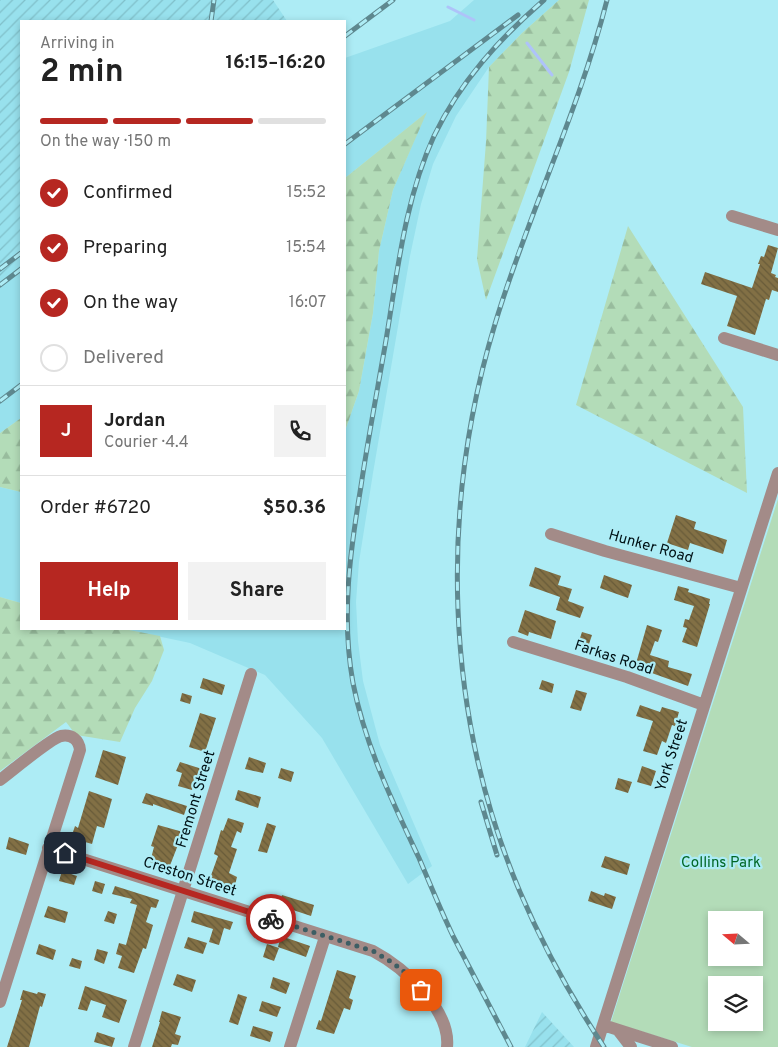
<!DOCTYPE html>
<html lang="en">
<head>
<meta charset="utf-8">
<style>
	:root { --surface:#fff; --page:#f2f2f2; --text:#222; --muted:#767676; --line:#e0e0e0; --accent:#b62721 }
	body { margin:0; font-family:Overpass,sans-serif; background:var(--page); color:var(--text); height:100vh; display:flex; flex-direction:column; font-size:19px; white-space:nowrap }
	* { box-sizing:border-box; margin:0 }
	p { font-size:16px; color:var(--muted) }
	.icon { flex:none; width:28px; height:28px; fill:none; stroke:currentColor; stroke-width:2; stroke-linecap:round; stroke-linejoin:round }
	.map { position:relative; flex:1; overflow:hidden }
	.panel { position:absolute; left:20px; top:20px; width:326px; height:610px; display:flex; flex-direction:column; background:var(--surface); border-radius:0px; box-shadow:0 2px 8px #0003 }
	.panel>* { flex:none }
	.needle { width:32px; rotate:289deg }
	.fabs { position:absolute; left:708px; top:911px; display:grid; gap:10px }
	.fabs a { display:grid; place-items:center; width:55px; height:55px; border-radius:0px; background:var(--surface); box-shadow:0 2px 8px #0003; font-size:25px }
	.pin { position:absolute; display:grid; place-items:center; width:42px; height:42px; color:#fff; margin:-21px; border-radius:10px; box-shadow:0 2px 8px #0006 }
	.courier { position:absolute; display:grid; place-items:center; width:50px; height:50px; margin:-25px; border:4px solid #b62721; border-radius:50%; background:#fff; color:#222; box-shadow:0 1px 6px #0007 }
	.headline em { font-style:normal; font-weight:700 }
	.headline div { display:flex; flex-direction:column-reverse }
	.headline { display:flex; align-items:center; justify-content:space-between; height:85px; padding:0 20px }
	h1 { font-size:32px; font-weight:700; line-height:38px }
	.bar { display:grid; grid-template-columns:repeat(4,1fr); gap:8px 5px; align-content:center; height:60px; padding:0 20px }
	.bar i { height:6px; border-radius:4px; background:var(--line) }
	.bar .on { background:var(--accent) }
	.bar p { grid-column:span 4 }
	.line { display:flex; align-items:center; gap:12px; padding:0 20px; border-top:1px solid var(--line) }
	.line div { flex:1 }
	.round { display:grid; place-items:center; flex:none; width:52px; height:52px; border-radius:0px; background:var(--page) }
	ol { padding:0 20px; list-style:none }
	li { display:flex; align-items:center; gap:15px; height:55px }
	li p { margin-inline-start:auto }
	li .icon { padding:5px; border-radius:50%; background:var(--accent); color:#fff; stroke-width:4 }
	li:last-child { color:var(--muted) }
	li i { width:28px; height:28px; border:2px solid var(--line); border-radius:50% }
	.primary-button { display:flex; gap:10px; margin-top:auto; padding:10px 20px }
	.primary-button a { flex:1; height:58px; border-radius:0px; background:var(--accent); color:#fff; font-size:20px; font-weight:700; line-height:58px; text-align:center }
	.primary-button a+a { background:var(--page); color:var(--text) }
	.map>svg:first-child { display:block }
	.built { fill:#98e1ed }
	.industrial { fill:url(#industrial-furrows) }
	.forest { fill:url(#forest-firs) }
	.green { fill:#b3dcb8; fill-rule:evenodd }
	.lines { fill:none; stroke-linecap:round; stroke-linejoin:round }
	.stream { stroke:#aec3f9; stroke-width:3 }
	.building { fill:url(#building-back-hatch) }
	.minor { stroke:#a38b88; stroke-width:12 }
	.rail-casing { stroke:#5e888f; stroke-width:5 }
	.rail { stroke:#adecf5; stroke-width:3; stroke-dasharray:9; stroke-linecap:butt }
	.done { stroke:#3d5e64; stroke-width:5; stroke-dasharray:0 9 }
	.route { stroke:#b62721; stroke-width:6 }
	.labels { text-anchor:middle; stroke-width:4.5; stroke-linejoin:round; paint-order:stroke }
	.street-label { font-size:15px; fill:#001216; stroke:#adecf5 }
	.park-label { font-size:15px; fill:#016726; stroke:#adecf5 }
</style>
</head>
<body>
<div class="map">
<svg width="778" height="1047" viewBox="0 0 778 1047">
	<defs>
		<pattern id="industrial-furrows" width="10" height="10" patternUnits="userSpaceOnUse" patternTransform="scale(1.25)"><rect width="10" height="10" fill="#98e1ed"/><path d="M-1 1l2-2M0 10L10 0M9 11l2-2" fill="none" stroke="#81c0ca"/></pattern>
		<pattern id="forest-firs" width="22" height="20" patternUnits="userSpaceOnUse" patternTransform="scale(1.25)"><rect width="22" height="20" fill="#b3dcb8"/><path d="M5 1l3.5 6h-7zM16 11l3.5 6h-7z" fill="#98bc9d"/></pattern>
		<pattern id="building-back-hatch" width="6" height="6" patternUnits="userSpaceOnUse" patternTransform="scale(1.25)"><rect width="6" height="6" fill="#827045"/><path d="M-1 5l2 2M0 0l6 6M5-1l2 2" fill="none" stroke="#685b39"/></pattern>
	</defs>
	<rect width="100%" height="100%" fill="#adecf5"/>
	<path class="built" d="M474 0H559L522 33 489 67 456 116 433 164 421 204 410 256 373 473 359 562 356 602 358 641 363 681 380 745 432 866 408 884 322 738 265 675 190 643 124 629H345V431L359 391 373 313 379 251 393 190 426 113 345 178V58L450 21Z
		M21 238V418L0 433V253Z
		M0 487 21 492V603L0 597Z"/>
	<path class="industrial" d="M0 0H273L287 21H21V268L0 283Z
		M542 1012 574 1047H525Z"/>
	<path class="forest" d="M559 0H589L569 72 486 300 477 259 486 142 489 67 522 33Z
		M427 112 393 190 379 251 373 313 359 391 345 431V178Z
		M628 226 743 407 747 493 576 405Z
		M21 418V492L0 487V433Z
		M0 597 21 603V629H124L160 636 164 650 152 681 135 708 120 742 76 735 66 722 0 771Z"/>
	<path class="green" d="M778 499V1047H692L611 1022ZM716 920H754V958H716ZM716 985H754V1022H716Z"/>
	<g class="lines">
		<path class="stream" d="M448 7 474 20
			M527 43 552 75"/>
	</g>
	<path class="building" d="M768 245 778 248 771 273 776 275 775 277 778 278V292L772 290 769 300 766 299 755 335 727 326 737 296 701 284 705 272 752 288 760 264H758L761 256 764 257Z
		M676 515 696 522 694 529 727 540 723 554 690 543 688 550 667 543Z
		M535 567 561 576 558 585 572 589 568 601 584 607 580 618 556 610 560 597 529 586Z
		M604 575 632 585 628 598 600 588Z
		M678 586 689 589 688 592 710 599 709 604H710L697 647 682 642 687 628 683 627 685 619 689 620 694 606 674 600Z
		M525 610 556 621 551 639 529 632 528 636 518 632Z
		M647 625 662 630 658 642 655 641 650 655 669 661 668 667 692 674 688 686 635 667Z
		M582 632 592 635 587 650 577 647Z
		M203 678 225 685 222 695 200 688Z
		M542 680 554 684 552 693 539 689Z
		M576 690 587 693 581 711 570 708Z
		M182 693 192 696 190 704 180 701Z
		M640 705 660 712 662 707 679 712 675 726 672 725 666 743 662 741 657 755 643 751 653 721 636 716Z
		M200 713 216 718 205 752 189 747Z
		M103 750 126 757 118 785 95 777Z
		M249 757 266 763 263 773 245 769Z
		M180 762 202 769 199 778 196 777 192 790 178 786 182 773 176 771Z
		M642 766 656 771 651 786 637 782Z
		M281 768 294 772 291 782 278 778Z
		M618 778 632 782 628 793 615 789Z
		M238 790 261 797 258 808 235 800Z
		M89 791 112 799 104 828 97 826 92 844 71 838 75 826 78 828Z
		M146 793 187 806 184 815 153 804V806L142 803Z
		M228 818 244 823 241 833 237 831 231 847 237 849 229 873 237 877 234 889 209 881 218 856 214 854 221 830 223 831Z
		M267 823 276 826 267 853 258 851Z
		M158 825 183 832 169 868 150 862 154 847 151 846Z
		M9 837 29 844 26 855 6 849Z
		M605 856 630 864 627 875 601 867Z
		M62 871 77 876 74 885 59 881Z
		M95 881 105 884 102 894 92 891Z
		M115 886 159 900 156 908 151 907 146 922 153 925 146 949 143 948 134 973 118 968 122 956 116 954 119 943 126 945 137 905 130 903 132 899 112 894Z
		M591 891 604 896 605 893 616 897 612 909 588 901Z
		M282 895 314 905 311 916 287 908 288 905 279 903Z
		M48 906 68 912 65 923 44 917Z
		M108 911 117 914 114 924 104 921Z
		M194 911 233 922 230 930 224 928 219 945 209 942 213 929 191 922Z
		M281 936 310 946 306 957 278 947Z
		M188 937 207 943 203 954 184 948Z
		M39 944 56 950 53 960 36 954Z
		M267 944 279 948 274 961 263 957Z
		M97 949 108 952 104 964 94 960Z
		M72 958 82 961 80 969 69 966Z
		M337 970 356 976 349 998 353 1000 350 1010 344 1008 334 1034 316 1029 319 1020 321 1021Z
		M177 974 196 980 192 992 173 985Z
		M273 977 290 983 286 994 270 988Z
		M85 986 127 1000 119 1023 102 1017 106 1005 91 1000 87 1011 78 1009Z
		M23 990 37 994 38 992 46 994 42 1007 40 1006 29 1047H7L22 1000H20Z
		M238 994 247 997 238 1025 229 1022Z
		M262 1001 281 1007 277 1017 259 1011Z
		M162 1011 181 1017 175 1034 181 1036 178 1045 172 1044 171 1047H152L160 1022H159Z
		M253 1026 273 1032 270 1042 250 1036Z
		M97 1032 115 1038 112 1047 94 1042Z"/>
	<g class="lines">
		<path class="minor" d="M732 216 778 230
			M724 338 778 355
			M551 534 605 551 741 588
			M513 642 627 677 704 705
			M0 780C12 771 50 739 61 736 72 734 79 740 80 750L0 1002
			M48 848 373 951C403 967 451 1009 447 1047
			M603 1025 672 1047
			M618 1030 631 1047
			M134 1047 251 674
			M290 1047 325 937
			M596 1047 778 473"/>
		<defs>
			<path id="rail" d="M211 21 214 0
				M345 36 393 0
				M345 144 518 15
				M0 269 21 253
				M0 285 21 269
				M0 401 21 385
				M481 802 497 855
				M511 1047C492 1010 472 973 453 936 441 911 430 884 419 858 392 801 365 745 353 683 341 617 350 552 361 486 368 439 377 392 385 346 397 276 404 201 434 136 460 82 499 39 544 0
				M604 1047C571 997 543 946 520 892 444 713 439 508 495 324 528 214 579 111 607 0"/>
		</defs>
		<use href="#rail" class="rail-casing"/>
		<use href="#rail" class="rail"/>
	</g>
	<g class="lines">
		<path class="done" d="M271 919 373 951 393 963 412 978 421 990"/>
		<path class="route" d="M65 853 271 919"/>
	</g>
	<g class="labels">
		<g class="street-label">
			<text transform="translate(651 546) rotate(16)" y="5">Hunker Road</text>
			<text transform="translate(614 657) rotate(18)" y="5">Farkas Road</text>
			<text transform="translate(671 755) rotate(-72)" y="5">York Street</text>
			<text transform="translate(195 799) rotate(-73)" y="5">Fremont Street</text>
			<text transform="translate(190 876) rotate(18)" y="5">Creston Street</text>
		</g>
		<g class="park-label">
			<text x="721" y="867">Collins Park</text>
		</g>
	</g>
</svg>
<div class="fabs">
<a><svg class="needle" viewBox="-14 -14 28 28"><path d="M0-13l5 13h-10z" fill="#e53935"/><path d="M0 13l5-13h-10z" fill="#767676"/></svg></a>
<a><svg class="icon" aria-label="layers" viewBox="0 0 24 24"><path d="M12 4l9 5-9 5-9-5zM3 14l9 5 9-5"/></svg></a>
</div>
<div class="pin" style="left:421px;top:990px;background:#ea580c"><svg class="icon" aria-label="bag" viewBox="0 0 24 24"><path d="M5 8h14l-1 12H6zM9 8a3 3 0 0 1 6 0"/></svg></div>
<div class="pin" style="left:65px;top:853px;background:#1f2937"><svg class="icon" aria-label="home" viewBox="0 0 24 24"><path d="M3 11l9-7 9 7M6 9v11h12V9"/></svg></div>
<div class="courier" style="left:271px;top:919px"><svg class="icon" aria-label="bike" viewBox="0 0 24 24"><circle cx="6" cy="16" r="4"/><circle cx="18" cy="16" r="4"/><path d="M6 16l4-8h5l3 8M10 8l3 8H6M13 5h3"/></svg></div>
<section class="panel">
<div class="headline"><div><h1>2 min</h1><p>Arriving in</p></div><em>16:15–16:20</em></div>
<div class="bar"><i class="on"></i><i class="on"></i><i class="on"></i><i></i><p>On the way · 150 m</p></div>
<ol>
<li><svg class="icon" aria-label="check" viewBox="0 0 24 24"><path d="M5 12l5 5 9-10"/></svg>Confirmed<p>15:52</p></li>
<li><svg class="icon" aria-label="check" viewBox="0 0 24 24"><path d="M5 12l5 5 9-10"/></svg>Preparing<p>15:54</p></li>
<li><svg class="icon" aria-label="check" viewBox="0 0 24 24"><path d="M5 12l5 5 9-10"/></svg>On the way<p>16:07</p></li>
<li><i></i>Delivered</li>
</ol>
<div class="line" style="height:90px"><b class="round" style="background:var(--accent);color:#fff">J</b><div><b>Jordan</b><p>Courier · 4.4</p></div><a class="round"><svg class="icon" aria-label="phone" viewBox="0 0 24 24"><path d="M5 4h4l2 5-3 2q2 4 5 5l2-3 5 2v4C11 20 4 13 5 4z"/></svg></a></div>
<div class="line" style="height:65px"><div>Order #6720</div><b>$50.36</b></div>
<div class="primary-button"><a>Help</a><a>Share</a></div>
</section>
</div>
</body>
</html>
